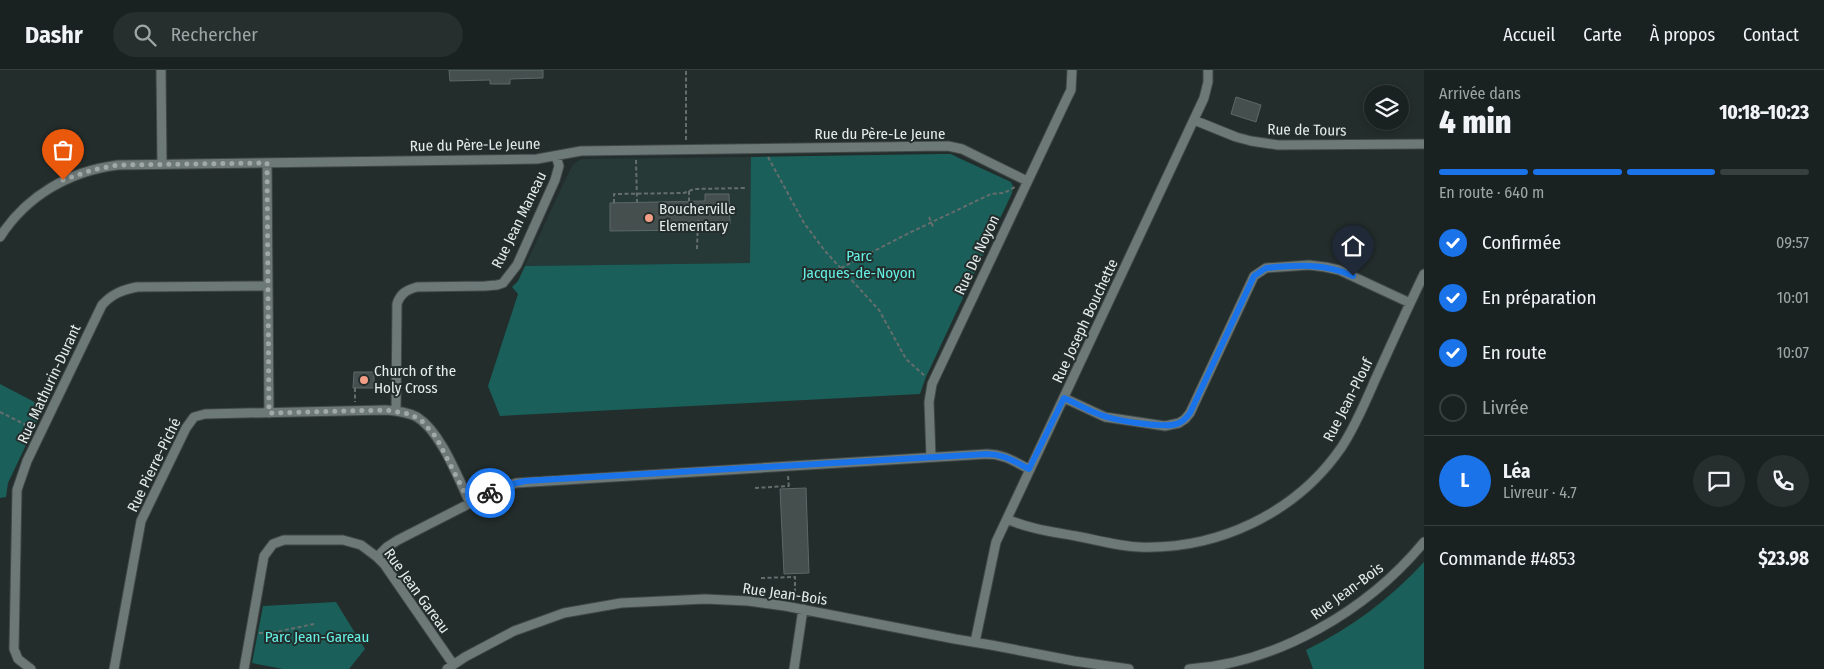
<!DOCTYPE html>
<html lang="fr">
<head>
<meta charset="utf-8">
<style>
	:root { --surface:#1a2221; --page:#272f2e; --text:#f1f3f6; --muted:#9fa4a5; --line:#383f3f; --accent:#1a73e8 }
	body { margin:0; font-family:"Fira Sans Condensed",sans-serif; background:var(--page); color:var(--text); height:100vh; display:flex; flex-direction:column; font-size:19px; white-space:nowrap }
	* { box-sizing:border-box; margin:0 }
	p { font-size:16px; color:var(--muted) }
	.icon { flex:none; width:28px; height:28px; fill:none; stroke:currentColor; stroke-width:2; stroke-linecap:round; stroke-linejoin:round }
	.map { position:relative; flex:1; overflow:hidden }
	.panel { display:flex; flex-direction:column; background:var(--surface); width:400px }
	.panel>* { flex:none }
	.tools { position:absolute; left:1364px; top:15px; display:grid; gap:10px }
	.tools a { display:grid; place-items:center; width:45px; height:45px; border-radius:50%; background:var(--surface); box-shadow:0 2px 8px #0003,0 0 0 1px var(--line); font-size:25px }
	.pin { position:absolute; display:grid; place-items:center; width:42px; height:42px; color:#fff; margin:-51px -21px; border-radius:50% 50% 50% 0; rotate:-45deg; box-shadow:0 0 5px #0007 }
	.pin .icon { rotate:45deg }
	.courier { position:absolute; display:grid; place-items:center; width:50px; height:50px; margin:-25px; border:4px solid #1a73e8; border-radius:50%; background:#fff; color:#222; box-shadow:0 1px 6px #0007 }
	.head em { font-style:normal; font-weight:800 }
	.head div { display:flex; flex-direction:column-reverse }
	.head { display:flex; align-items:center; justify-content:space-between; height:85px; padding:0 15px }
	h1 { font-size:32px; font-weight:800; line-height:38px }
	.bar { display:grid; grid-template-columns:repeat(4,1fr); gap:8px 5px; align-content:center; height:60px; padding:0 15px }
	.bar i { height:6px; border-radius:4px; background:var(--line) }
	.bar .current { background:var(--accent) }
	.bar p { grid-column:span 4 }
	.line { display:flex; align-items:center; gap:12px; padding:0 15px; border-top:1px solid var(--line) }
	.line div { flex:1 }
	.round { display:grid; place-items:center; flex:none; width:52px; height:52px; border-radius:26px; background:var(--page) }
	ol { padding:0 15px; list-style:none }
	li { display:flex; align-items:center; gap:15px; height:55px }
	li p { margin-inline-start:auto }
	li .icon { padding:5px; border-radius:50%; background:var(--accent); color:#fff; stroke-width:4 }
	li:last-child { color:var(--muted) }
	li i { width:28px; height:28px; border:2px solid var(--line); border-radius:50% }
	header { display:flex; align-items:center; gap:30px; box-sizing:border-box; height:70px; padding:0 25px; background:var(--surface); border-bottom:1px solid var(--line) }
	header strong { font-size:24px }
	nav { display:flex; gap:28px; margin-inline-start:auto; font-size:18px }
	.search { width:350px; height:45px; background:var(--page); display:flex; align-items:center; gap:12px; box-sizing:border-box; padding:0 18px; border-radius:28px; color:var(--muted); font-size:19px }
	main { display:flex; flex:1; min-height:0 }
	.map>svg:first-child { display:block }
	.built { fill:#263937 }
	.green { fill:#1a5f59 }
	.building { fill:#45504e; stroke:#5c6867 }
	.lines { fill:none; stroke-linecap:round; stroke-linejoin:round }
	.street-casing { stroke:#404847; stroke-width:11 }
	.path { stroke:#656e6d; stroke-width:2; stroke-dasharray:4 2.5; stroke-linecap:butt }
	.street { stroke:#6d7977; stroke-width:9 }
	.done { stroke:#a0a8a8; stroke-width:5; stroke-dasharray:0 9 }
	.route { stroke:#1a73e8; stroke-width:6 }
	.poi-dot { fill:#f39f86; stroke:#232d2c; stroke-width:2 }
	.labels { text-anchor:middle; stroke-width:4; stroke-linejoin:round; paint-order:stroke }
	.street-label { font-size:15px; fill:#e4ebea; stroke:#232d2c }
	.poi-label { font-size:15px; fill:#e4ebea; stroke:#232d2c; text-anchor:start }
	.park-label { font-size:15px; fill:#64f0e3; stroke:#232d2c }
</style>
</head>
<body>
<header>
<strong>Dashr</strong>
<div class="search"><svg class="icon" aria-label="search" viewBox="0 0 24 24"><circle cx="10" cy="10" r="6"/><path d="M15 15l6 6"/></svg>Rechercher</div>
<nav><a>Accueil</a><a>Carte</a><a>À propos</a><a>Contact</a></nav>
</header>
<main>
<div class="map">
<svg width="1424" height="599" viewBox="0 0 1424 599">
	<rect width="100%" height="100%" fill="#232d2c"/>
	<path class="built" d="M751 87V193L525 196 569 102 573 95 578 91 582 89Z"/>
	<path class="green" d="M939 84H951L959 88 1011 112 1013 116 1012 123 926 307 920 324 500 346 488 316 518 224 512 217 518 211 525 196 750 193 751 87Z
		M0 314 44 337 8 413 6 427 0 428Z
		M1424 492V599H1313L1306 580C1351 558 1390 529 1424 492Z
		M336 532 365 579 349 599H283L252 593 263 536Z"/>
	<path class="building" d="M449 0H543V8L510 9V14H490V10L450 11Z
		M1236 27 1261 35 1256 52 1231 44Z
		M705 124H729L730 154 694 155V160L610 161V133L705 131Z
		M354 302H374V318H353Z
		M806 418 809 503 784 504 780 419Z"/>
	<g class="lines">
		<defs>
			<path id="street" d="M161 0 162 94
				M1194 50 1236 67 1251 71 1278 75 1424 74
				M267 93 269 343
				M0 167C27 125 70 101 118 95L537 89 581 81 948 76 962 79 1027 111
				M1064 328 1105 347 1165 356 1179 353 1185 349 1190 343 1254 206 1266 198 1309 195 1325 197 1339 200 1410 233
				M396 341 397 234C400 224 406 220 417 217L485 216 497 215 503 213 517 195 555 110 559 96 556 86
				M931 387 929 332 932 314 1067 28 1071 20 1072 0
				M1007 449C1029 459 1053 462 1076 466 1097 470 1118 476 1139 477 1218 480 1296 443 1341 378 1355 357 1365 333 1375 310 1391 275 1407 239 1424 204
				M377 487 387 477 398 470 496 420 516 413 987 384C1004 384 1015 392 1029 399
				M975 572 996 472 1204 28 1208 12V0
				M31 599 18 589 14 579 17 420 27 391 102 235C112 224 122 220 137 217L268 216
				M114 599 141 451 186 358 194 347 205 344 386 340C397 341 407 342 417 347 441 362 458 408 470 433
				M244 599 264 486 273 474 284 470H343L361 475 377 487 384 494 453 594
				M447 599 465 587 514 561 564 543 621 533 705 529 748 531 785 536 955 569 991 575 1074 591 1129 599
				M794 599 803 539
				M1189 599C1278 593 1368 540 1424 472"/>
		</defs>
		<use href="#street" class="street-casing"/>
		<path class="path" d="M686 70V0
			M768 87 804 153 825 181 879 240 906 289 926 307
			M636 90 637 132
			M689 121V131
			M614 133V124L684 123 694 119 747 118
			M929 147 934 159
			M697 179 698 150
			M841 198 909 163 991 124 1004 123 1015 117
			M355 318V332
			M0 342 34 359
			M788 406 789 418
			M755 418 789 416
			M761 508 795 507V528
			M259 563H271L314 554"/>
		<use href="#street" class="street"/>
	</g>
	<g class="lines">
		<path class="done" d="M63 110 92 100 118 95 267 93 269 343 386 340 410 344 422 351 436 367 470 433 490 423"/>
		<path class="route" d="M490 423 508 415 525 411 987 384C1004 384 1015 392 1029 399L1064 328C1078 334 1092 343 1107 347 1120 351 1168 359 1179 353 1184 351 1187 347 1190 343L1254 206 1266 198C1296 195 1325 193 1353 206"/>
	</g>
	<g class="poi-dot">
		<circle cx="649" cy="148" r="5"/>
		<circle cx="364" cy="310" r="5"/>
	</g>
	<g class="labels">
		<g class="street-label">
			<text transform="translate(1307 60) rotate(1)" y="5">Rue de Tours</text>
			<text x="880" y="69">Rue du Père-Le Jeune</text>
			<text transform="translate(475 75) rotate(-1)" y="5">Rue du Père-Le Jeune</text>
			<text transform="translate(519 150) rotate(-64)" y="5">Rue Jean Maneau</text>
			<text transform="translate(977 185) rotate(-65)" y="5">Rue De Noyon</text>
			<text transform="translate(1085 251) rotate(-65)" y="5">Rue Joseph Bouchette</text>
			<text transform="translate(49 314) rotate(-65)" y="5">Rue Mathurin-Durant</text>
			<text transform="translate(1348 330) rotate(-63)" y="5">Rue Jean-Plouf</text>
			<text transform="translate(154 395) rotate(-64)" y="5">Rue Pierre-Piché</text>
			<text transform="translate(417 521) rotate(54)" y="5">Rue Jean Gareau</text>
			<text transform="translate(1347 521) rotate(-36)" y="5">Rue Jean-Bois</text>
			<text transform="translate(785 524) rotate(8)" y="5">Rue Jean-Bois</text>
		</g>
		<g class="poi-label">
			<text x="659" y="144">Boucherville<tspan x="659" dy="17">Elementary</tspan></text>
			<text x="374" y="306">Church of the<tspan x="374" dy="17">Holy Cross</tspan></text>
		</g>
		<g class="park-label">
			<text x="859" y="191">Parc<tspan x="859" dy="17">Jacques-de-Noyon</tspan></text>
			<text x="317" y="572">Parc Jean-Gareau</text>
		</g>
	</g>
</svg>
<div class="tools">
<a><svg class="icon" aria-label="layers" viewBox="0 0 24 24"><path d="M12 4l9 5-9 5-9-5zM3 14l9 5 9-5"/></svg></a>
</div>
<div class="pin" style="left:63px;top:110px;background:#ea580c"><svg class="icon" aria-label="bag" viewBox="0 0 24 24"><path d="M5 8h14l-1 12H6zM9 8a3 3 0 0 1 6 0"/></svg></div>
<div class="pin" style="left:1353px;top:206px;background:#1f2937"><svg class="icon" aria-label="home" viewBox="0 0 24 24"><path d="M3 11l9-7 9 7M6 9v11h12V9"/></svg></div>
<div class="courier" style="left:490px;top:423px"><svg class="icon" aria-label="bike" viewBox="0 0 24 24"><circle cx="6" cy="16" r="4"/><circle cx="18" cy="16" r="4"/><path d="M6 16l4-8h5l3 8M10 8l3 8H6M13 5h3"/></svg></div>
</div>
<section class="panel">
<div class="head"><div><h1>4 min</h1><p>Arrivée dans</p></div><em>10:18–10:23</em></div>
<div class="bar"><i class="current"></i><i class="current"></i><i class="current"></i><i></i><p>En route · 640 m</p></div>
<ol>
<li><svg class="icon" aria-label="check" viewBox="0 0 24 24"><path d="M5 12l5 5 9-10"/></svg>Confirmée<p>09:57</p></li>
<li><svg class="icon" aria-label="check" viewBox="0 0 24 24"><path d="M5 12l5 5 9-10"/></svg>En préparation<p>10:01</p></li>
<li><svg class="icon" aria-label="check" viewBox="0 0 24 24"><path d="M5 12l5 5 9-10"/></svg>En route<p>10:07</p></li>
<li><i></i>Livrée</li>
</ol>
<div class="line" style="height:90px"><b class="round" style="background:var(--accent);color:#fff">L</b><div><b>Léa</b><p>Livreur · 4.7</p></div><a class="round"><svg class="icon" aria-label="chat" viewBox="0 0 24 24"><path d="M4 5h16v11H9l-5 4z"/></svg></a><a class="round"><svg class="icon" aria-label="phone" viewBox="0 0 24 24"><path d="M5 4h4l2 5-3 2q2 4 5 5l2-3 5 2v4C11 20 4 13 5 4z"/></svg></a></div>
<div class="line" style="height:65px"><div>Commande #4853</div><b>$23.98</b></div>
</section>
</main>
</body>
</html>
